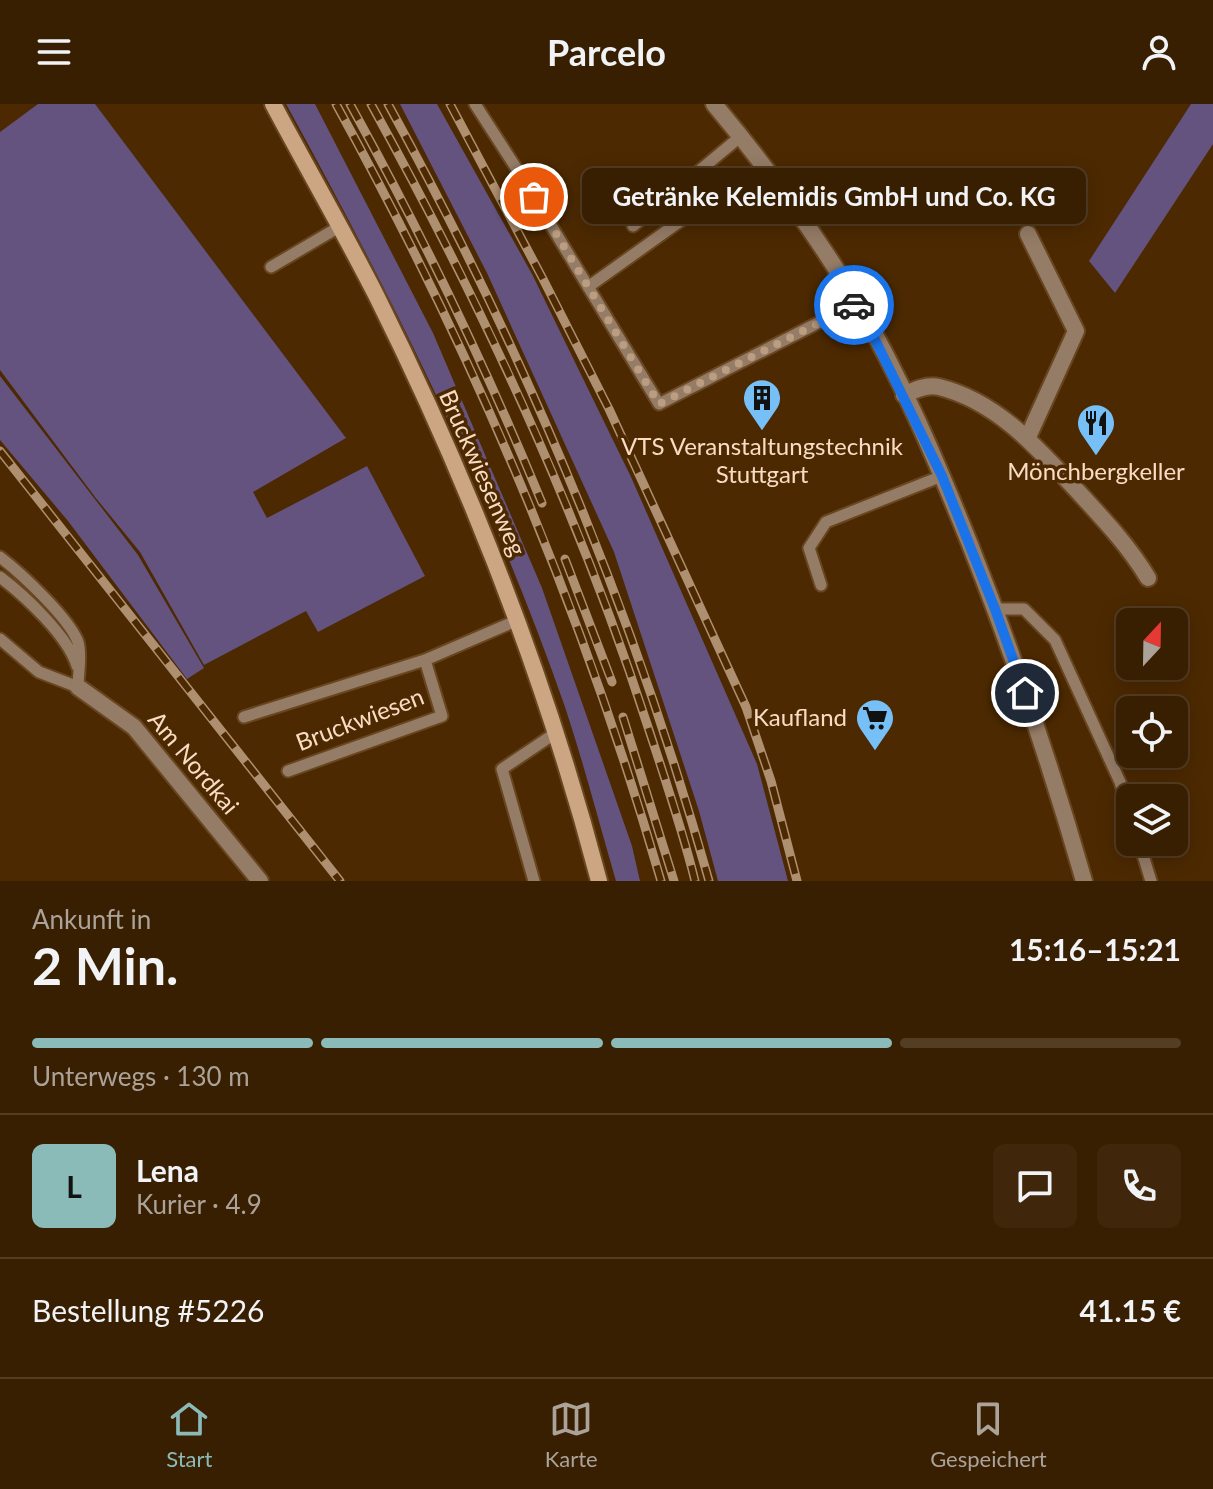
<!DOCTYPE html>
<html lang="de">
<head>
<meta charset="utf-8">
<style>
	:root { --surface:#391f01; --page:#40270b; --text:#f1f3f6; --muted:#aba299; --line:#533d23; --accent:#8bbbb9 }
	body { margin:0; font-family:Lato,sans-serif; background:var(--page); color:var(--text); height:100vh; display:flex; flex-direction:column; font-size:30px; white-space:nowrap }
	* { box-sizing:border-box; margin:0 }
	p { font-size:26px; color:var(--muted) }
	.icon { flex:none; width:44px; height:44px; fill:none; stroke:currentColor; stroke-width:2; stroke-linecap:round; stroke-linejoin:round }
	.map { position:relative; height:777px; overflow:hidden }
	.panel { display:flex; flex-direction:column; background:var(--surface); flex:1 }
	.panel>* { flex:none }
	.needle { width:52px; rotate:22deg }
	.fabs { position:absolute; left:1116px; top:504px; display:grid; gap:16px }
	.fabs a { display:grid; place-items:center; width:72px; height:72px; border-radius:12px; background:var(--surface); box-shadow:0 4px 20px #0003,0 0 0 2px var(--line); font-size:40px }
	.pin { position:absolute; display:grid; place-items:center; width:68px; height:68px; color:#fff; margin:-34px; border:4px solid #fff; border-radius:50%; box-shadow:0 2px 8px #0007 }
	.courier { position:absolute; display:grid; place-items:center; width:80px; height:80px; margin:-40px; border:6px solid #1a73e8; border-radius:50%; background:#fff; color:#222; box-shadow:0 2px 10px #0007 }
	.bubble { position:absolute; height:56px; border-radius:12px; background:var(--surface); box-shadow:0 4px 20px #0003,0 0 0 2px var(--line); font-size:26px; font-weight:700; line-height:56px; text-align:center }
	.overview em { font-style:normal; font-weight:700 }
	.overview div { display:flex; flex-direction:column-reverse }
	.overview { display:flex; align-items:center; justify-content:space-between; height:136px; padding:0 32px }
	h1 { font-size:52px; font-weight:700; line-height:60px }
	.bar { display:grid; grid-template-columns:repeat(4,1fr); gap:12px 8px; align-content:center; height:96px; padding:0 32px }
	.bar i { height:10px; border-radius:6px; background:var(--line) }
	.bar .active { background:var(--accent) }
	.bar p { grid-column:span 4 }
	.line { display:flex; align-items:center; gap:20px; padding:0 32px; border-top:2px solid var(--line) }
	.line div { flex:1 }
	.round { display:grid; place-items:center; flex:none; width:84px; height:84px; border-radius:12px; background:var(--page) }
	header { display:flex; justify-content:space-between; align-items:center; height:104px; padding:0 32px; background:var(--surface); font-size:36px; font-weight:700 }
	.menu { display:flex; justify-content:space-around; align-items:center; height:112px; border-top:2px solid var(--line); background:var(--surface); font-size:22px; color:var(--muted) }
	.menu a { display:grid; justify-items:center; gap:4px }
	.menu .active { color:var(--accent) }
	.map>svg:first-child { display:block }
	.green { fill:#64527f }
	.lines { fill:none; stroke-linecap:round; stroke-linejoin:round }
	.service-casing { stroke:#684620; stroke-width:15 }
	.minor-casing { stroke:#684620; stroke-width:20 }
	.tertiary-casing { stroke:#684620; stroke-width:20 }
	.secondary-casing { stroke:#684620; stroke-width:20 }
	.service { stroke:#957c67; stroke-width:11 }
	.minor { stroke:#957c67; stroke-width:16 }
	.tertiary { stroke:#957c67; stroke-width:16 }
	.secondary { stroke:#cca583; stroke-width:16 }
	.rail-casing { stroke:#ae8f70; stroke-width:9 }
	.rail { stroke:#4c2901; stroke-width:6; stroke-dasharray:18; stroke-linecap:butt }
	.done { stroke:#bc9d80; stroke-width:8; stroke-dasharray:0 14.4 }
	.route { stroke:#1a73e8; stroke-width:10 }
	.labels { text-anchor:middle; stroke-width:7; stroke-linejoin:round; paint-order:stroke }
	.poi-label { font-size:24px; fill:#f8dcc4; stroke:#4c2901 }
	.street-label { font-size:24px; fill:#f8dcc4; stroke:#4c2901 }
</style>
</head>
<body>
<header><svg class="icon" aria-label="menu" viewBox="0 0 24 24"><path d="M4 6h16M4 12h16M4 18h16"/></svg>Parcelo<svg class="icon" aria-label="person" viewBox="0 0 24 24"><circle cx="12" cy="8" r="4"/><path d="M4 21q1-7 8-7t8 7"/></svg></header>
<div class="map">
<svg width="1213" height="777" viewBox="0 0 1213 777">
	<rect width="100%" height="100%" fill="#4c2901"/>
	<path class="green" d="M38 0H95L346 334 253 388 267 414 367 362 425 472 318 528 306 507 204 561 140 448 95 393 0 266V28Z
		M286 0H315L433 229 542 484 632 742 640 777H616C599 719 584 660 565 603 492 393 393 194 286 0Z
		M400 0H437L532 170 631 373 757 660 788 777H718L699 707 614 448 487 169Z
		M1191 0H1213V40L1115 189 1089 157Z
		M0 272 138 451 204 564 187 575 68 417 0 336Z"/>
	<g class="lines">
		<defs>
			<path id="service" d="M475 0 520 70 659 300 857 199
				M633 122 741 32
				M271 163 339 123
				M588 183 707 98
				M0 453C21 469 69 514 78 538 82 551 78 570 78 583L39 568 0 535
				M0 473C25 492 68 532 77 562
				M821 481 809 444 826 418 942 372
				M995 505H1024L1055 536 1120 678 1130 710
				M244 613 425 556 518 516
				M288 667 442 612 425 556
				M1139 738 1151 777
				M534 777 502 665 557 628"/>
			<path id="minor" d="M1028 130 1076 227 1028 333
				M904 291C914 286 927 280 939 283 1000 298 1042 349 1083 393 1107 419 1130 444 1148 474
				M78 583 134 623 260 777"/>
			<path id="tertiary" d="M714 0C766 62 814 127 856 197 901 273 936 356 969 438 1013 549 1051 662 1084 777"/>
			<path id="secondary" d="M273 0C307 64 344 128 377 193 470 380 546 575 599 777"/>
		</defs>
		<use href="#service" class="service-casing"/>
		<use href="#minor" class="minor-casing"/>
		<use href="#tertiary" class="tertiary-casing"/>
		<use href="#secondary" class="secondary-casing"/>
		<use href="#service" class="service"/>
		<use href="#minor" class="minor"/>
		<use href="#tertiary" class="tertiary"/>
		<use href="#secondary" class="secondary"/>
		<defs>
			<path id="rail" d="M336 0C473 248 582 504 661 777
				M350 0C422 130 486 263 542 399
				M371 0C481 199 577 404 647 620 664 672 682 724 695 777
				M388 0C524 247 633 505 709 777
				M450 0 543 175 609 305 746 603 771 677 797 777
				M0 347 340 777
				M565 455 612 578
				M623 613 674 777"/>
		</defs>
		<use href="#rail" class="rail-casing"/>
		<use href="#rail" class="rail"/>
	</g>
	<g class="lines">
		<path class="done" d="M534 93 659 300 854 201"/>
		<path class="route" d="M854 201 857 199 942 372 995 505 1025 589"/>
	</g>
	<defs>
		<symbol id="building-pin" viewBox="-11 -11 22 30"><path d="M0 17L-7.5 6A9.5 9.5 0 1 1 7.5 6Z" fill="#76c0f7" stroke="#4c2901"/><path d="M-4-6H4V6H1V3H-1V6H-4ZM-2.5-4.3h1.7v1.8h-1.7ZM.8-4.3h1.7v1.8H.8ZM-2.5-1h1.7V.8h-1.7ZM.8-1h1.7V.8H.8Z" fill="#111"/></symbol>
		<symbol id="restaurant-pin" viewBox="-11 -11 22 30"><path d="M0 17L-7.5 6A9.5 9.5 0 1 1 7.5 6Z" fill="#76c0f7" stroke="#4c2901"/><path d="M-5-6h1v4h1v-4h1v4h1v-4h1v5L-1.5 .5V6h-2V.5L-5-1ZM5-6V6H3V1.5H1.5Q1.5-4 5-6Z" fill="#111"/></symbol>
		<symbol id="supermarket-pin" viewBox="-11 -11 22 30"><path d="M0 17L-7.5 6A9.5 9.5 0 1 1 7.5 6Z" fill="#76c0f7" stroke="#4c2901"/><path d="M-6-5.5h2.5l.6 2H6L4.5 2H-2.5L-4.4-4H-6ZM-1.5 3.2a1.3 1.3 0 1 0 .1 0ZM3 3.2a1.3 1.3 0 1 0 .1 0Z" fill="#111"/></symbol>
	</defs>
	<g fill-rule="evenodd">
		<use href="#building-pin" x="740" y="272" width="44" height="60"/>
		<use href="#restaurant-pin" x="1074" y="297" width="44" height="60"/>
		<use href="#supermarket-pin" x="853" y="592" width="44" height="60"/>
	</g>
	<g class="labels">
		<g class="poi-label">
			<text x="762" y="351">VTS Veranstaltungstechnik<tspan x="762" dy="28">Stuttgart</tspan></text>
			<text x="1096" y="376">Mönchbergkeller</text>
			<text x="847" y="622" text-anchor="end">Kaufland</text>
		</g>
		<g class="street-label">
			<text transform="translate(482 369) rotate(66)" y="8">Bruckwiesenweg</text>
			<text transform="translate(360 616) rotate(-21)" y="8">Bruckwiesen</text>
			<text transform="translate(193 659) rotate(50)" y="8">Am Nordkai</text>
		</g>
	</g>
</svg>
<div class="fabs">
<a><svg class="needle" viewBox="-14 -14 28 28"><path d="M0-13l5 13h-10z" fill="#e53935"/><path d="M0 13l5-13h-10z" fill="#aba299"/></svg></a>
<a><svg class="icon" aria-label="locate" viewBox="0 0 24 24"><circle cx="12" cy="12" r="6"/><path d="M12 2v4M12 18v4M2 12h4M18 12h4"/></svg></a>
<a><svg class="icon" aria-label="layers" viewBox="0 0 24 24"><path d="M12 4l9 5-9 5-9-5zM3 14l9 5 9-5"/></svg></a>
</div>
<div class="pin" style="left:534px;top:93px;background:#ea580c"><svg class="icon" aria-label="bag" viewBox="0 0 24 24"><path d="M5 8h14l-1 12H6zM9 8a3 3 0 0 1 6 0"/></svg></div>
<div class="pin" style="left:1025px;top:589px;background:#1f2937"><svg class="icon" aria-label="home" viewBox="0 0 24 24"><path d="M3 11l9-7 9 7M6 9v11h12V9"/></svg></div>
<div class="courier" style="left:854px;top:201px"><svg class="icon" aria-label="car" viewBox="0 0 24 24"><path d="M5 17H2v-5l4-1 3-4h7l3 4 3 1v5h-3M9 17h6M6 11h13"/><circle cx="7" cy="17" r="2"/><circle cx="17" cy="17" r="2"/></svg></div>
<div class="bubble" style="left:582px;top:64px;width:504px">Getränke Kelemidis GmbH und Co. KG</div>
</div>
<section class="panel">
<div class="overview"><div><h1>2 Min.</h1><p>Ankunft in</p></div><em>15:16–15:21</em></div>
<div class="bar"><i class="active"></i><i class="active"></i><i class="active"></i><i></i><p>Unterwegs · 130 m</p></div>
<div class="line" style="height:144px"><b class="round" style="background:var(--accent);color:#111">L</b><div><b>Lena</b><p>Kurier · 4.9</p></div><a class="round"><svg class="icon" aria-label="chat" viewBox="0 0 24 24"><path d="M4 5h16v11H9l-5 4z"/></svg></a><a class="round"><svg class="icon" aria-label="phone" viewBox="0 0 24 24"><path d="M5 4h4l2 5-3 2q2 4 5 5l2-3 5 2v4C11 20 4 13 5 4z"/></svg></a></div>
<div class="line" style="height:104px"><div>Bestellung #5226</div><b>41.15 €</b></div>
</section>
<nav class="menu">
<a class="active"><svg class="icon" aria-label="home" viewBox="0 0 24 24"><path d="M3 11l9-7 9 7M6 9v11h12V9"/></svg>Start</a>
<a><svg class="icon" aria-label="map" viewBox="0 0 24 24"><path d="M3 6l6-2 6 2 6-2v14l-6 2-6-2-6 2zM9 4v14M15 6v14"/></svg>Karte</a>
<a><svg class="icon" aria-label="saved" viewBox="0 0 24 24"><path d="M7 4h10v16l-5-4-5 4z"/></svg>Gespeichert</a>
</nav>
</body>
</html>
